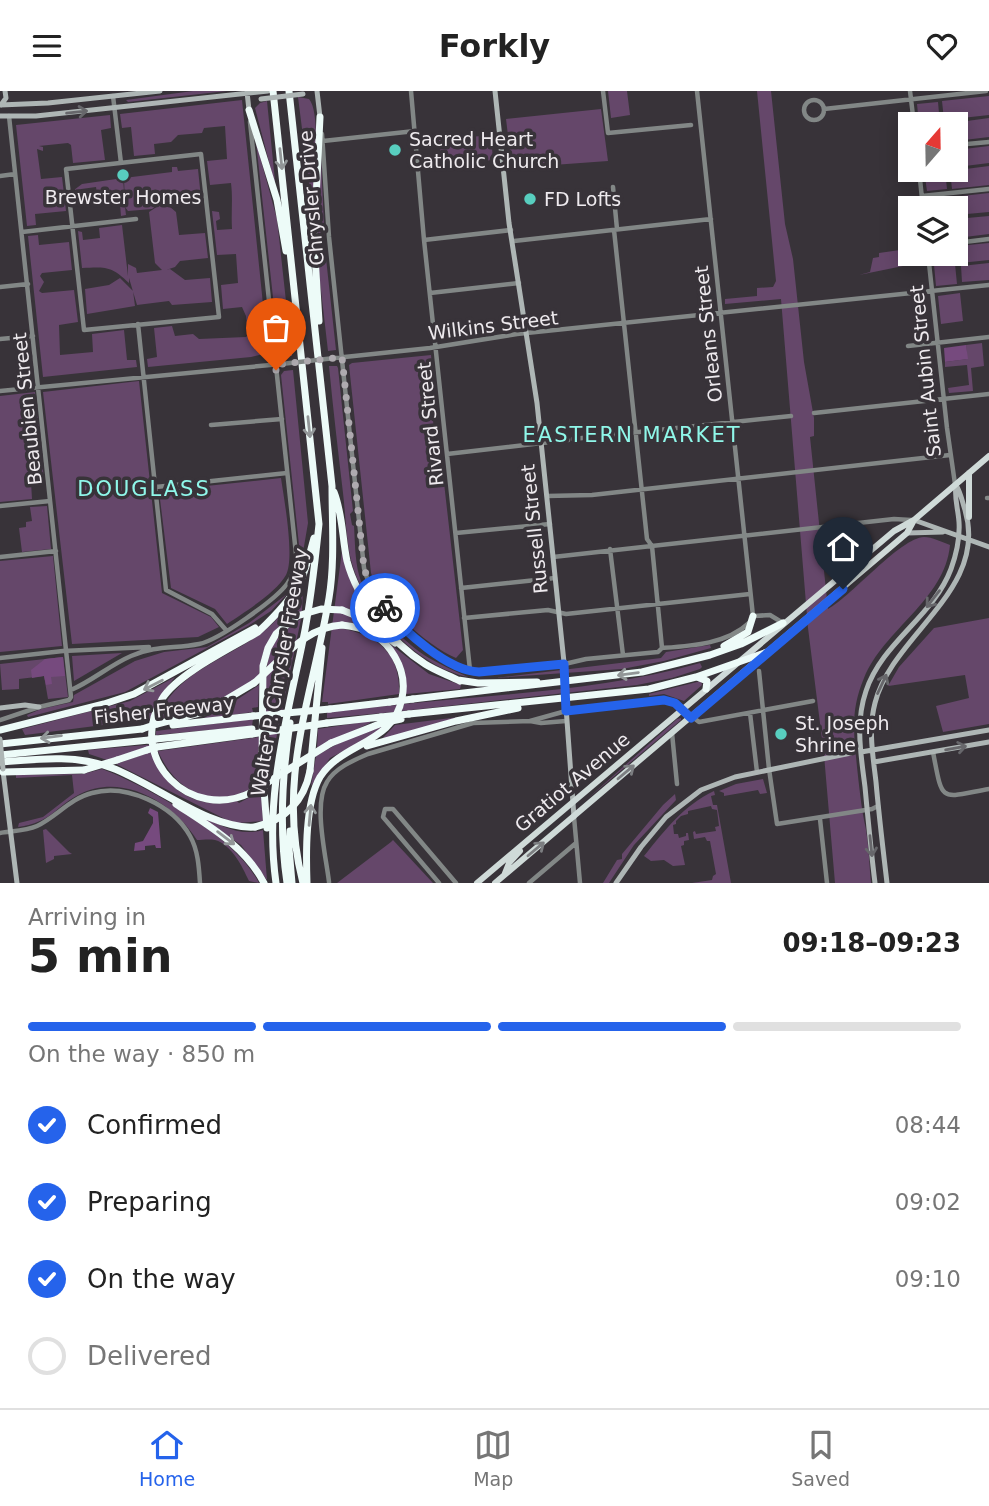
<!DOCTYPE html>
<html lang="en">
<head>
<meta charset="utf-8">
<style>
	:root { --surface:#fff; --page:#f6f6f6; --text:#222; --muted:#767676; --line:#e0e0e0; --accent:#2563eb }
	body { margin:0; font-family:"DejaVu Sans",sans-serif; background:var(--page); color:var(--text); height:100vh; display:flex; flex-direction:column; font-size:26px; white-space:nowrap }
	* { box-sizing:border-box; margin:0 }
	p { font-size:23px; color:var(--muted) }
	.icon { flex:none; width:38px; height:38px; fill:none; stroke:currentColor; stroke-width:2; stroke-linecap:round; stroke-linejoin:round }
	.map { position:relative; height:792px; overflow:hidden }
	.sheet { display:flex; flex-direction:column; background:var(--surface); flex:1 }
	.sheet>* { flex:none }
	.needle { width:46px; rotate:20deg }
	.controls { position:absolute; left:898px; top:21px; display:grid; gap:14px }
	.controls a { display:grid; place-items:center; width:70px; height:70px; border-radius:0px; background:var(--surface); box-shadow:0 4px 18px #0003; font-size:35px }
	.pin { position:absolute; display:grid; place-items:center; width:60px; height:60px; color:#fff; margin:-72px -30px; border-radius:50% 50% 50% 0; rotate:-45deg; box-shadow:0 0 7px #0007 }
	.pin .icon { rotate:45deg }
	.courier { position:absolute; display:grid; place-items:center; width:70px; height:70px; margin:-35px; border:5px solid #2563eb; border-radius:50%; background:#fff; color:#222; box-shadow:0 2px 9px #0007 }
	.summary em { font-style:normal; font-weight:700 }
	.summary div { display:flex; flex-direction:column-reverse }
	.summary { display:flex; align-items:center; justify-content:space-between; height:119px; padding:0 28px }
	h1 { font-size:46px; font-weight:700; line-height:52px }
	.bar { display:grid; grid-template-columns:repeat(4,1fr); gap:10px 7px; align-content:center; height:84px; padding:0 28px }
	.bar i { height:9px; border-radius:5px; background:var(--line) }
	.bar .active { background:var(--accent) }
	.bar p { grid-column:span 4 }
	ol { padding:0 28px; list-style:none }
	li { display:flex; align-items:center; gap:21px; height:77px }
	li p { margin-inline-start:auto }
	li .icon { padding:7px; border-radius:50%; background:var(--accent); color:#fff; stroke-width:4 }
	li:last-child { color:var(--muted) }
	li i { width:38px; height:38px; border:4px solid var(--line); border-radius:50% }
	header { display:flex; justify-content:space-between; align-items:center; height:91px; padding:0 28px; background:var(--surface); font-size:32px; font-weight:700 }
	.tabs { display:flex; justify-content:space-around; align-items:center; height:98px; border-top:2px solid var(--line); background:var(--surface); font-size:19px; color:var(--muted) }
	.tabs a { display:grid; justify-items:center; gap:4px }
	.tabs .active { color:var(--accent) }
	.map>svg:first-child { display:block }
	.green { fill:#65476a }
	.forest { fill:#764a7e }
	.lines { fill:none; stroke-linecap:round; stroke-linejoin:round }
	.street { stroke:#828786; stroke-width:4.5 }
	.secondary { stroke:#aeb6b5; stroke-width:5 }
	.primary { stroke:#cfdad8; stroke-width:6 }
	.highway { stroke:#edfbf8; stroke-width:7 }
	.street-bridge { stroke:#828786; stroke-width:4.5 }
	.secondary-bridge { stroke:#aeb6b5; stroke-width:5 }
	.highway-bridge { stroke:#edfbf8; stroke-width:7 }
	.oneway { stroke:#67676b }
	.oneway2 { stroke:#929798 }
	.oneway3 { stroke:#7c7e81 }
	.done { stroke:#aeaaaf; stroke-width:7; stroke-dasharray:0 12.6 }
	.route { stroke:#2563eb; stroke-width:9 }
	.poi-dot { fill:#58cebf; stroke:#383339; stroke-width:2.5 }
	.labels { text-anchor:middle; stroke-width:7; stroke-linejoin:round; paint-order:stroke }
	.poi-label { font-size:19px; fill:#eeeaee; stroke:#383339; text-anchor:start }
	.street-label { font-size:19px; fill:#eeeaee; stroke:#383339 }
	.neighbourhood-label { font-size:21px; letter-spacing:2px; fill:#8ff7e9; stroke:#383339 }
</style>
</head>
<body>
<header><svg class="icon" aria-label="menu" viewBox="0 0 24 24"><path d="M4 6h16M4 12h16M4 18h16"/></svg>Forkly<svg class="icon" aria-label="heart" viewBox="0 0 24 24"><path d="M12 20l-8-8c-3-5 5-10 8-4 3-6 11-1 8 4z"/></svg></header>
<div class="map">
<svg width="989" height="792" viewBox="0 0 989 792">
	<rect width="100%" height="100%" fill="#383339"/>
	<path class="green" d="M193 0H227L128 11 126 9Z
		M608 0H627L630 24 611 27Z
		M757 0H771L785 133 793 168 804 271 814 327V345L810 346 828 518C853 504 900 447 924 446 932 446 942 451 950 454 945 509 884 538 864 587 850 620 854 643 857 676 859 694 861 713 864 729 869 750 869 772 871 792H835L824 664 808 537 781 208 725 213V208L757 205V197L773 196 776 190Z
		M989 5V24L944 29 942 10Z
		M298 6 309 8C322 23 313 95 312 117Z
		M242 9 268 262 251 266 148 276 147 268 157 266 154 237 172 235 175 245 193 243 199 248 246 246 248 244 246 225 242 216 223 218 221 194 238 192 236 163 217 164 212 120 219 121 220 128 216 130 217 139 232 138C231 122 233 108 231 92L210 94 207 70 227 68 225 35 204 37 202 42 178 44 171 51 154 53 155 63 134 65 131 36 122 37 120 23Z
		M267 10 275 90H274L255 17 260 12Z
		M938 11 940 33H919L917 13Z
		M601 18 608 70 512 77 506 28Z
		M110 24 111 37 101 39 105 69 73 72 71 54 68 52 39 55 43 56V60L37 58 41 88 62 86 66 120 35 123 36 134 27 135 16 34Z
		M989 27V46L956 50V33H945Z
		M491 44 493 69 442 74 439 49Z
		M256 51 277 128 292 265H283L279 261Z
		M989 55V72L957 76 956 59Z
		M321 67 325 158 336 259 328 260 317 165Z
		M989 75V94L952 98 950 80Z
		M172 76H177L178 80 198 78 201 107 164 108 152 118 128 120 125 116 126 124 121 125 120 113 99 115 96 96 74 99 82 93 123 87 125 114 124 87 172 81Z
		M924 79H945L947 98 927 100Z
		M989 102V121L956 124 953 106Z
		M164 111 176 121 179 144 205 142 208 167 180 170 175 176 166 179 170 178 185 189 210 187 212 211 172 214 169 210 137 214 129 187V192C111 175 106 176 82 177L78 140 82 141 83 149 100 147 99 137 122 134 128 185V173L136 177 137 182 162 179 155 172 149 121Z
		M989 125V143L957 147 956 128Z
		M38 144 39 154 69 151 72 179 42 182 40 185 44 191 39 200 42 202 74 199 78 231 59 234 60 264 93 261 92 243 124 239 127 269H136L137 276 43 286 28 145Z
		M989 152V169L960 172 958 155Z
		M900 159 903 175 859 184 870 181 873 167 879 166V162Z
		M933 163H954L957 193 936 195Z
		M989 172V189L962 191 961 175Z
		M120 187 133 200 135 215 87 223 85 198 109 194Z
		M960 202 963 230 941 233 938 205Z
		M982 252 984 275 971 277 973 300 949 302 948 297 969 294 967 274 945 276V271L967 268 966 254Z
		M431 264 433 290 429 291 434 339H438L463 559 456 567C426 554 380 513 371 482L349 274 352 272Z
		M329 275H337L338 277 353 420 350 423 352 434 354 435C355 451 355 469 359 484 367 512 404 553 429 567 441 574 455 580 468 586 419 576 368 524 353 476 346 453 346 427 343 402 338 360 333 317 329 275Z
		M293 279 308 432 301 473 281 284 284 280Z
		M139 290 162 502 211 526 219 536 198 546 72 553 43 301Z
		M35 301 44 389 31 391 32 408 0 411V305Z
		M281 387C284 408 295 467 286 484 276 502 243 522 227 533L215 518 171 497 159 400Z
		M47 415 51 458 22 461 19 437 26 436V431L32 430 30 416Z
		M342 460 354 498 372 527 370 528 364 523 346 517 373 538 349 531 340 537C377 544 401 562 399 603L328 613V611H322Z
		M53 465 62 555 0 561V470Z
		M303 495 302 520C275 533 261 554 259 584 226 610 200 621 158 628 173 583 225 569 260 543 279 530 290 511 303 495Z
		M287 503 271 520 248 535 125 601 28 626 27 624 41 618 73 611 74 604 135 570 164 561 207 556 249 532Z
		M989 527V633L943 641 936 615 969 607 965 584 888 595 899 576 934 537Z
		M301 528 268 687 266 689C263 658 261 586 271 559 276 545 288 535 301 528Z
		M390 553 429 583 461 594 460 598 406 603 405 580Z
		M710 554 711 557 664 570 622 578 495 587 661 567 666 561Z
		M122 562 74 590 72 565Z
		M63 566 68 606 48 608 44 585 19 588V598L2 599 0 573Z
		M700 572 702 576 700 578 672 587 637 594 402 620 404 613C502 603 606 599 700 572Z
		M175 586 158 608 150 628 25 644 22 638 130 610Z
		M701 590 702 594 684 610 664 603 649 605V603Z
		M259 594 258 616 252 617 253 621 202 628 232 612Z
		M397 614 394 621 327 627V621Z
		M459 626 381 649 395 634Z
		M681 627V629L586 709 677 628Z
		M253 628 252 635 156 644V640Z
		M370 630V632L317 657 318 638Z
		M384 635 368 647 330 667 311 695 316 665 346 648Z
		M259 646 261 691C220 721 177 705 158 660Z
		M157 653 107 669 89 663 88 659Z
		M151 661C163 698 198 720 237 710L239 712 261 700 263 730 238 732 227 729 116 673Z
		M102 678C150 696 236 746 259 792L249 790C242 775 232 754 215 749 209 748 202 749 197 749 174 712 123 681 80 703 54 716 53 731 18 736L19 732 43 726 74 702 72 684 16 687V684L83 683Z
		M763 688 767 702 760 703 758 699 724 705V702L719 700 736 693Z
		M714 700 715 704 711 705 713 714H717L731 792H692L712 789 713 785 716 783 710 750H707L705 746 694 748 693 741 695 740 696 743 716 740 715 736 719 735 717 719 712 718 711 715 688 720V723L681 725 676 730V733L673 734 674 743H678L679 747 686 745V742H688L689 749 684 750V754L681 755 685 774 673 775 664 769 651 770 644 765C665 739 684 714 714 700Z
		M675 703 676 709 634 754 609 792H603L617 769 622 768V763L663 714Z
		M201 726C222 734 239 746 263 739L267 789 241 754Z
		M46 738 69 761 72 763 54 765V768L46 772 43 739Z
		M393 749 433 792H337L391 751Z"/>
	<path class="forest" d="M966 254 968 268 945 271 944 257Z
		M63 566 65 585 51 586 52 593 46 594 44 585 32 587 31 579 45 568Z
		M150 717 158 721 161 757H156L155 754 145 755V759L134 760 135 752 143 750 153 732V726L148 722Z"/>
	<g class="lines">
		<path class="street" d="M411 0 424 149 470 579
			M603 0 608 42 691 34
			M697 0 753 525
			M910 0 914 33
			M113 5 121 72
			M804 19a10 10 0 1 1 20 0a10 10 0 1 1-20 0Z
			M824 18 986 0
			M322 43 329 146 364 477C372 516 439 578 479 581L556 575 586 568 658 561 662 557C691 555 727 553 749 532
			M323 50 415 40
			M956 54 989 51
			M201 63 219 226 84 239 66 78Z
			M919 79 923 117
			M0 85 15 83
			M613 96 617 138
			M922 105 989 98
			M614 139 647 448 652 455 662 557
			M22 141 136 128
			M424 149 511 139
			M514 150 711 128
			M956 152 989 148
			M928 163 947 337 955 393
			M0 196 28 193
			M430 202 519 192
			M138 233 166 499 212 523 226 539
			M0 248 33 245
			M908 255 989 246
			M335 267 430 257 517 243 989 194
			M0 300 281 273
			M814 322 989 303
			M211 334 282 328
			M573 348 791 325
			M447 363 568 349
			M156 396 287 382
			M547 405 592 404 950 364
			M987 407H989
			M0 415 50 410
			M456 442 550 433
			M610 458 623 564
			M0 466 56 460
			M553 466 894 428 911 429
			M461 497 555 487
			M754 525 770 524 783 532
			M464 527 548 519 566 523 750 503
			M0 567 63 560 149 556
			M759 580 769 678 777 733 872 718 878 715
			M71 599C92 590 110 574 131 565 157 554 174 558 199 553 219 549 275 509 287 493 294 484 296 474 296 463L250 31
			M750 622 757 681
			M0 629 39 616 69 609 71 606 9 25
			M566 630 541 632 530 630 566 620 664 609 675 612 699 631 813 610
			M672 642 677 693
			M933 661C943 713 939 707 989 698
			M574 726 580 792
			M820 728 827 792
			M0 742C12 740 26 740 37 735 56 726 71 707 92 702 126 692 173 714 190 745 198 759 199 776 200 792
			M329 791C326 765 313 713 327 691 335 677 354 669 368 663L473 632 530 630
			M439 792 383 726 385 718H393L456 792
			M529 792 576 752"/>
		<path class="secondary" d="M317 0 320 26
			M495 0 509 132 537 312 565 581
			M247 1 249 19
			M0 14 48 12 160 0
			M1 14 6 7 5 0
			M0 25H36L268 0
			M914 429 989 456
			M907 442 943 441
			M566 616 574 726
			M0 617 25 614 39 616
			M861 661 989 639
			M874 671 989 651
			M3 680 17 792
			M616 792 641 756 666 726 701 699 735 686 851 662
			M875 792C871 760 868 728 865 696 861 664 855 632 866 600 882 551 933 526 951 478 956 464 960 446 959 431 958 417 954 407 956 394
			M887 792C883 758 879 725 876 691 873 665 868 638 875 612 892 544 989 499 965 419 962 410 961 402 956 394"/>
		<path class="primary" d="M969 382V426
			M505 782 509 772 520 760
			M477 792 894 440 914 429 989 365
			M495 792 907 442 913 431"/>
		<path class="highway" d="M273 0 319 433C315 472 311 511 303 549 286 632 264 707 276 792
			M289 0 332 395C332 432 335 471 329 507 312 607 276 689 303 792
			M249 19 277 109 286 160
			M319 230 314 149 320 26
			M334 401C343 424 342 447 347 470 357 509 392 552 425 573 436 580 448 584 460 590
			M342 519 362 527 395 552
			M724 555 748 541 753 525
			M697 586 707 590 706 598
			M458 589 478 592 537 591
			M413 608 642 581 710 564 741 553 783 532
			M330 618 390 611
			M409 623 649 598 696 586 770 560
			M327 632 381 626
			M157 633 207 620 254 592
			M173 634 253 625
			M0 639 104 613 134 603 255 537
			M156 648 252 638
			M331 652 382 632
			M0 653 142 638
			M367 655 456 630 518 617
			M157 656 252 643
			M0 664 149 649
			M117 669 147 659
			M0 671C37 668 76 663 112 677 155 693 210 739 255 736
			M310 680 322 557
			M3 681 84 679
			M252 701C191 732 126 668 162 608 177 583 233 556 258 541 274 526 291 509 301 489 307 476 310 461 314 447
			M176 713C209 735 245 755 264 792
			M267 737 262 674 263 575 268 557 276 543 297 525
			M290 740 289 757 292 792
			M287 792C279 739 282 685 290 632
			M307 792C306 763 305 712 320 686 342 651 394 653 402 607 405 593 402 578 395 566 384 546 364 536 342 534"/>
		<path class="street-bridge" d="M281 273 335 267"/>
		<path class="secondary-bridge" d="M261 8 303 3
			M565 581 566 616
			M0 648 3 678"/>
		<path class="highway-bridge" d="M297 525 321 518 342 519
			M254 592C281 570 304 536 342 534
			M390 611 413 608
			M253 625 330 618
			M381 626 409 623
			M382 632 401 628
			M142 638 157 633
			M252 643 327 632
			M149 649 156 648
			M147 659 157 656
			M84 679 117 669
			M252 701 331 652
			M255 736C285 729 304 710 310 680"/>
	</g>
	<defs><path id="oneway-shaft" d="M-6 0H5M1.5-3L5.5 0L1.5 3" fill="none" stroke-width="1.6" stroke-linecap="round" stroke-linejoin="round" transform="scale(1.75)"/></defs>
	<g class="oneway">
		<use href="#oneway-shaft" transform="translate(77 21) rotate(-6)"/>
		<use href="#oneway-shaft" transform="translate(933 508) rotate(128)"/>
		<use href="#oneway-shaft" transform="translate(882 593) rotate(-65)"/>
		<use href="#oneway-shaft" transform="translate(956 657) rotate(-10)"/>
		<use href="#oneway-shaft" transform="translate(871 755) rotate(84)"/>
	</g>
	<g class="oneway2">
		<use href="#oneway-shaft" transform="translate(281 68) rotate(84)"/>
		<use href="#oneway-shaft" transform="translate(309 336) rotate(84)"/>
		<use href="#oneway-shaft" transform="translate(628 583) rotate(172)"/>
		<use href="#oneway-shaft" transform="translate(153 594) rotate(153)"/>
		<use href="#oneway-shaft" transform="translate(51 646) rotate(173)"/>
		<use href="#oneway-shaft" transform="translate(310 724) rotate(-85)"/>
		<use href="#oneway-shaft" transform="translate(226 747) rotate(37)"/>
	</g>
	<g class="oneway3">
		<use href="#oneway-shaft" transform="translate(626 681) rotate(-40)"/>
		<use href="#oneway-shaft" transform="translate(536 758) rotate(-40)"/>
	</g>
	<g class="lines">
		<path class="done" d="M276 279 275 274 342 266 364 477 370 495 385 517"/>
		<path class="route" d="M385 517C404 540 448 580 479 581L564 573 566 620 664 609 675 612 691 627 843 498"/>
	</g>
	<g class="poi-dot">
		<circle cx="395" cy="59" r="7"/>
		<circle cx="123" cy="84" r="7"/>
		<circle cx="530" cy="108" r="7"/>
		<circle cx="781" cy="643" r="7"/>
	</g>
	<g class="labels">
		<g class="poi-label">
			<text x="409" y="55">Sacred Heart<tspan x="409" dy="22">Catholic Church</tspan></text>
			<text x="123" y="113" text-anchor="middle">Brewster Homes</text>
			<text x="544" y="115">FD Lofts</text>
			<text x="795" y="639">St. Joseph<tspan x="795" dy="22">Shrine</tspan></text>
		</g>
		<g class="street-label">
			<text transform="translate(311 107) rotate(-95)" y="7">Chrysler Drive</text>
			<text transform="translate(493 234) rotate(-7)" y="7">Wilkins Street</text>
			<text transform="translate(708 243) rotate(-96)" y="7">Orleans Street</text>
			<text transform="translate(925 280) rotate(-96)" y="7">Saint Aubin Street</text>
			<text transform="translate(27 318) rotate(-96)" y="7">Beaubien Street</text>
			<text transform="translate(430 333) rotate(-96)" y="7">Rivard Street</text>
			<text transform="translate(534 438) rotate(-96)" y="7">Russell Street</text>
			<text transform="translate(279 581) rotate(-80)" y="7">Walter P. Chrysler Freeway</text>
			<text transform="translate(164 619) rotate(-6)" y="7">Fisher Freeway</text>
			<text transform="translate(572 691) rotate(-40)" y="7">Gratiot Avenue</text>
		</g>
		<g class="neighbourhood-label">
			<text x="632" y="351">EASTERN MARKET</text>
			<text x="144" y="405">DOUGLASS</text>
		</g>
	</g>
</svg>
<div class="controls">
<a><svg class="needle" viewBox="-14 -14 28 28"><path d="M0-13l5 13h-10z" fill="#e53935"/><path d="M0 13l5-13h-10z" fill="#767676"/></svg></a>
<a><svg class="icon" aria-label="layers" viewBox="0 0 24 24"><path d="M12 4l9 5-9 5-9-5zM3 14l9 5 9-5"/></svg></a>
</div>
<div class="pin" style="left:276px;top:279px;background:#ea580c"><svg class="icon" aria-label="bag" viewBox="0 0 24 24"><path d="M5 8h14l-1 12H6zM9 8a3 3 0 0 1 6 0"/></svg></div>
<div class="pin" style="left:843px;top:498px;background:#1f2937"><svg class="icon" aria-label="home" viewBox="0 0 24 24"><path d="M3 11l9-7 9 7M6 9v11h12V9"/></svg></div>
<div class="courier" style="left:385px;top:517px"><svg class="icon" aria-label="bike" viewBox="0 0 24 24"><circle cx="6" cy="16" r="4"/><circle cx="18" cy="16" r="4"/><path d="M6 16l4-8h5l3 8M10 8l3 8H6M13 5h3"/></svg></div>
</div>
<section class="sheet">
<div class="summary"><div><h1>5 min</h1><p>Arriving in</p></div><em>09:18–09:23</em></div>
<div class="bar"><i class="active"></i><i class="active"></i><i class="active"></i><i></i><p>On the way · 850 m</p></div>
<ol>
<li><svg class="icon" aria-label="check" viewBox="0 0 24 24"><path d="M5 12l5 5 9-10"/></svg>Confirmed<p>08:44</p></li>
<li><svg class="icon" aria-label="check" viewBox="0 0 24 24"><path d="M5 12l5 5 9-10"/></svg>Preparing<p>09:02</p></li>
<li><svg class="icon" aria-label="check" viewBox="0 0 24 24"><path d="M5 12l5 5 9-10"/></svg>On the way<p>09:10</p></li>
<li><i></i>Delivered</li>
</ol>
</section>
<nav class="tabs">
<a class="active"><svg class="icon" aria-label="home" viewBox="0 0 24 24"><path d="M3 11l9-7 9 7M6 9v11h12V9"/></svg>Home</a>
<a><svg class="icon" aria-label="map" viewBox="0 0 24 24"><path d="M3 6l6-2 6 2 6-2v14l-6 2-6-2-6 2zM9 4v14M15 6v14"/></svg>Map</a>
<a><svg class="icon" aria-label="saved" viewBox="0 0 24 24"><path d="M7 4h10v16l-5-4-5 4z"/></svg>Saved</a>
</nav>
</body>
</html>
